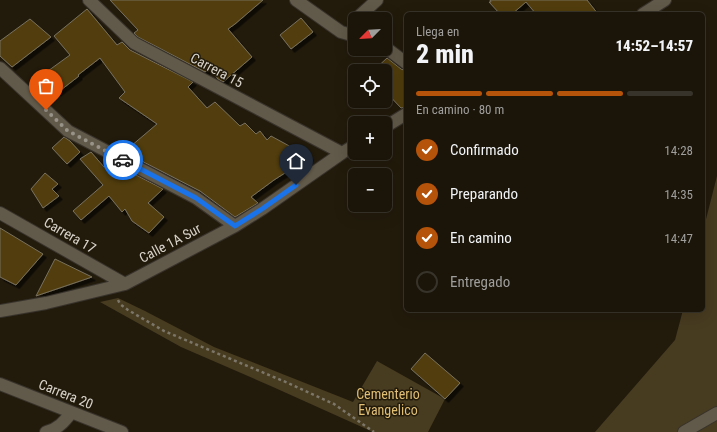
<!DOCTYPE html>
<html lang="es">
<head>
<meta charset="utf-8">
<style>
	:root { --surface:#1a1409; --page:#272117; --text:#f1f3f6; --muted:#9f9e9c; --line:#38332a; --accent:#b45309 }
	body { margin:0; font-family:"Roboto Condensed",sans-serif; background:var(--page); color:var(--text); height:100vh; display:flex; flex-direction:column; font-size:15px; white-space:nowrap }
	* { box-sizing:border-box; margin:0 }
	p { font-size:13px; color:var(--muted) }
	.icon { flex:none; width:22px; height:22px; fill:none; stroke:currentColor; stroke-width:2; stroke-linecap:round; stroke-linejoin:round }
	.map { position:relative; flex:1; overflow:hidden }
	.panel { position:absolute; left:404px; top:12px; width:301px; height:300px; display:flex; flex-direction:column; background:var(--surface); border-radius:6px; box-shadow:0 4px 16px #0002,0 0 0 1px var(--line) }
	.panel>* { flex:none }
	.needle { width:26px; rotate:246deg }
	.buttons { position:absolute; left:348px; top:12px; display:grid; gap:8px }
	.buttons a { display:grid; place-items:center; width:44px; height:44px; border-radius:6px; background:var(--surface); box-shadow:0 4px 16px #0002,0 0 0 1px var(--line); font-size:20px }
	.pin { position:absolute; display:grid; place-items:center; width:34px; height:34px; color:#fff; margin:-41px -17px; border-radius:50% 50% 50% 0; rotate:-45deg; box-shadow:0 0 4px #0007 }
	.pin .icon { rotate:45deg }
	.courier { position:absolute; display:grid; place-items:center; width:40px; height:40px; margin:-20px; border:3px solid #1a73e8; border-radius:50%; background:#fff; color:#222; box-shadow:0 1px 5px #0007 }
	.head em { font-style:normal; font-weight:800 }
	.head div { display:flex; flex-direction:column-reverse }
	.head { display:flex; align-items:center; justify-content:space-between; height:68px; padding:0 12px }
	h1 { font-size:26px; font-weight:800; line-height:30px }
	.bar { display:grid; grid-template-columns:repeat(4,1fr); gap:6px 4px; align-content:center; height:48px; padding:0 12px }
	.bar i { height:5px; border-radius:3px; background:var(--line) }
	.bar .current { background:var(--accent) }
	.bar p { grid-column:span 4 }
	ol { padding:0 12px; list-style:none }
	li { display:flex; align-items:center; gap:12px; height:44px }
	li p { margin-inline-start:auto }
	li .icon { padding:4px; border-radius:50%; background:var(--accent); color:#fff; stroke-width:4 }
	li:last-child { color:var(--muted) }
	li i { width:22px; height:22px; border:2px solid var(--line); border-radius:50% }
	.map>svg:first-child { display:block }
	.green { fill:#473b20 }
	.building { fill:#513e0a; stroke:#797160; filter:url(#shadow) }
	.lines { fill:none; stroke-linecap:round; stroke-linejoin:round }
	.minor-casing { stroke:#38332c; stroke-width:14 }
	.path { stroke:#7c7669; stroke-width:2.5; stroke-dasharray:3 3; stroke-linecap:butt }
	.minor { stroke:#615949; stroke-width:12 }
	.done { stroke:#989388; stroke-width:4; stroke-dasharray:0 7.2 }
	.route { stroke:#1a73e8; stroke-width:5 }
	.labels { text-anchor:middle; stroke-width:3; stroke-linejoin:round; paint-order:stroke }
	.street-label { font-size:14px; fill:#d8d3ca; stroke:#221b0c }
	.park-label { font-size:14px; fill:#e0be74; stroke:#221b0c }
</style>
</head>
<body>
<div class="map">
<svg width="717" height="432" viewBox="0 0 717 432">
	<defs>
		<filter id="shadow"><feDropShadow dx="3.5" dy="3.5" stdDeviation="0" flood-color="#0009"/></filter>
	</defs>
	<rect width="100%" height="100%" fill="#221b0c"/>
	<path class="green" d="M717 176V432H595L675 340 683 310H703V231Z
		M118 298 145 311 214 347 353 402 377 361 445 399 428 432H373L273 387 181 347 100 302Z"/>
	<path class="building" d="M110 0H263L235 24 228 29 252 57 223 82 218 79 210 68 205 72 138 37 134 33 138 30Z
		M490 0H587L598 14H536L526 2 512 14H500L489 2H491Z
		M87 9 117 45 122 42 130 50 193 82 188 87 207 108 215 102 240 126 245 123 256 134 260 131 267 140 271 136 293 148 295 147 310 157 274 180 251 197 258 203 235 217 200 191 124 152 157 124 119 98 125 92 100 58 78 75 79 76 57 93 41 76 70 55 54 36Z
		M301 18 313 32 291 49 280 35Z
		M30 19 51 37 12 67 0 56V41Z
		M387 58 401 69 406 71V107L401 108 385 91V71H373Z
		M64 137 70 141 80 152 67 164 52 148Z
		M91 152 104 167 109 162 110 163 111 162 163 189 148 203 164 217 149 233 132 221 125 209 122 212 109 196 81 220 73 211 103 185 80 159Z
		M45 173 58 184 52 189 59 196 43 208 31 189Z
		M0 228 43 254 16 285 0 277Z
		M55 259 92 277 36 296Z
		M425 353 460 383 445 399 411 369Z"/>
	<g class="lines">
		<defs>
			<path id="minor" d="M89 0 134 43 342 153
				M296 0 341 32 355 36
				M643 14 665 0
				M356 19 377 0
				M385 47 406 63
				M0 68 68 131 196 198 235 226
				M385 127 406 114
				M0 213 125 284
				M0 311 46 303 125 284 235 226 262 209 342 153 355 145
				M0 384 122 432
				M46 432C58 429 64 422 71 413
				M684 432 717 413"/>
		</defs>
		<use href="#minor" class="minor-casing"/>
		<path class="path" d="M118 300 120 304 128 310 164 331 288 383 334 404 374 432"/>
		<use href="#minor" class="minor"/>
	</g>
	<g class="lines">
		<path class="done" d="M46 110 68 131 123 160"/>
		<path class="route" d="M123 160 196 198 235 226 262 209 296 185"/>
	</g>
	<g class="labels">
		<g class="street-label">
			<text transform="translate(217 70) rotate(28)" y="5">Carrera 15</text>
			<text transform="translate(70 235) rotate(30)" y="5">Carrera 17</text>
			<text transform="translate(170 243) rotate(-28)" y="5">Calle 1A Sur</text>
			<text transform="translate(66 394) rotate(22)" y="5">Carrera 20</text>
		</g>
		<g class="park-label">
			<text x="388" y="399">Cementerio<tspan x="388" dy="16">Evangelico</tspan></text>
		</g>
	</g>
</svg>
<div class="buttons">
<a><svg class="needle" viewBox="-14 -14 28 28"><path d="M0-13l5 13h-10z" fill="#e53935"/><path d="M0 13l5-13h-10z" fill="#9f9e9c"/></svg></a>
<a><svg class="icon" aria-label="locate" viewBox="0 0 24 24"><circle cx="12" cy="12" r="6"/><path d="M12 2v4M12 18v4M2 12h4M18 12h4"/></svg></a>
<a>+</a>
<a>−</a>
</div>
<div class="pin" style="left:46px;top:110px;background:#ea580c"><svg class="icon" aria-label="bag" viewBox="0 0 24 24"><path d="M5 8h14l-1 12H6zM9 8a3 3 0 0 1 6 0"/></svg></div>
<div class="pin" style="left:296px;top:185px;background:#1f2937"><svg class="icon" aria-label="home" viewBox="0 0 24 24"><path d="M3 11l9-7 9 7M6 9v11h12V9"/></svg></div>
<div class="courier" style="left:123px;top:160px"><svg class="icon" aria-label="car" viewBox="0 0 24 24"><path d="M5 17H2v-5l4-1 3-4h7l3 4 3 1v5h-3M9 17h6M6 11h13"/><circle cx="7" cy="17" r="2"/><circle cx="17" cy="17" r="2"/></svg></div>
<section class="panel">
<div class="head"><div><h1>2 min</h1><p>Llega en</p></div><em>14:52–14:57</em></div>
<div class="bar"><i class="current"></i><i class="current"></i><i class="current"></i><i></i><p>En camino · 80 m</p></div>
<ol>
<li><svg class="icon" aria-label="check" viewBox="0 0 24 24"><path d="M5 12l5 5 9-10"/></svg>Confirmado<p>14:28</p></li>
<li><svg class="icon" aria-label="check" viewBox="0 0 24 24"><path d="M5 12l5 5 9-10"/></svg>Preparando<p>14:35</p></li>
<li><svg class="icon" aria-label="check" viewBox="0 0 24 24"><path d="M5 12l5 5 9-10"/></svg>En camino<p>14:47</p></li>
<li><i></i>Entregado</li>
</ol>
</section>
</div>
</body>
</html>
